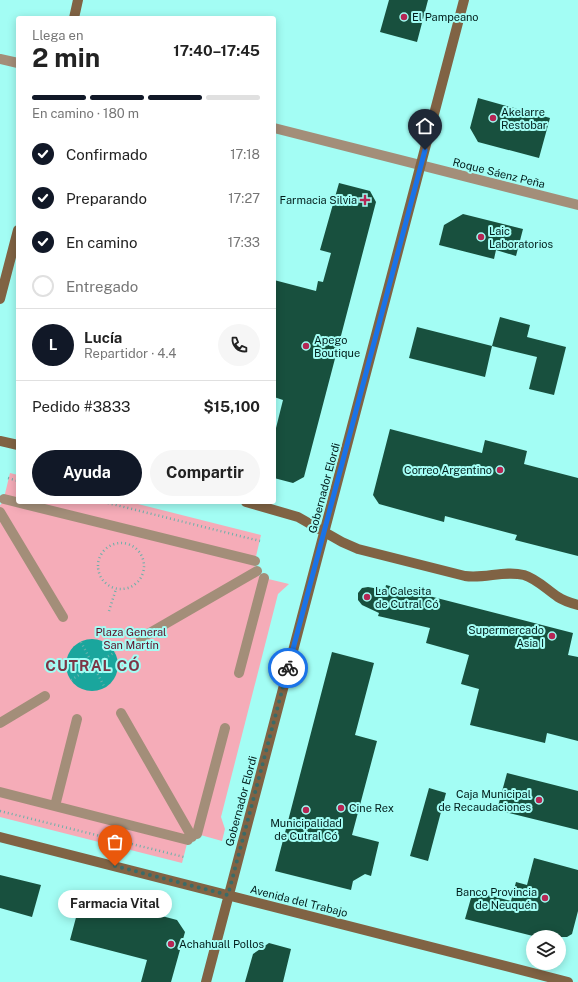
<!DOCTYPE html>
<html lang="es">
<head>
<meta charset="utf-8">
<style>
	:root { --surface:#fff; --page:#f6f6f6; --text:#222; --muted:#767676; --line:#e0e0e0; --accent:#111827 }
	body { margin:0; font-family:"Public Sans",sans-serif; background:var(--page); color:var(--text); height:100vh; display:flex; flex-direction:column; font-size:15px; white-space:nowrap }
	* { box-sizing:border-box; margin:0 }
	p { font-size:13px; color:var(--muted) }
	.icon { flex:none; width:22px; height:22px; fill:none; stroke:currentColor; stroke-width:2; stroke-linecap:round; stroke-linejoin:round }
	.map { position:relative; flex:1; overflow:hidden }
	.sheet { position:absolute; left:16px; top:16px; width:260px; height:488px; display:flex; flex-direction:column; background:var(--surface); border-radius:4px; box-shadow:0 2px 10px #0003 }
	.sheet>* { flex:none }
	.buttons { position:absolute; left:526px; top:930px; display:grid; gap:8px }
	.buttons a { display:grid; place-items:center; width:40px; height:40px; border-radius:50%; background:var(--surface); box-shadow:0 2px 10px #0003; font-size:20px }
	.pin { position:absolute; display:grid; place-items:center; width:34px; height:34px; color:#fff; margin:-41px -17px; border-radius:50% 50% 50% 0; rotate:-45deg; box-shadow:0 0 4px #0007 }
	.pin .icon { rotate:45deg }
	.courier { position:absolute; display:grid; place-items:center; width:40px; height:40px; margin:-20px; border:3px solid #1a73e8; border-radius:50%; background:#fff; color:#222; box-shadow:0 1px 5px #0007 }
	.bubble { position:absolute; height:28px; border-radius:14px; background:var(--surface); box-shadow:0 2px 10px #0003; font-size:13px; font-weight:700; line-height:28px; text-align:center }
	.headline em { font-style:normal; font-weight:700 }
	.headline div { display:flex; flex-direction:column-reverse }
	.headline { display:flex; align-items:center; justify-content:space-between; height:68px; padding:0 16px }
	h1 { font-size:26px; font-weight:700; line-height:30px }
	.bar { display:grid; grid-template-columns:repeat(4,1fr); gap:6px 4px; align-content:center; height:48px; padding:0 16px }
	.bar i { height:5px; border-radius:3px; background:var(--line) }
	.bar .active { background:var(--accent) }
	.bar p { grid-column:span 4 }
	.line { display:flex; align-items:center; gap:10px; padding:0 16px; border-top:1px solid var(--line) }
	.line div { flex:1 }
	.round { display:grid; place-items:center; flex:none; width:42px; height:42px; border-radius:21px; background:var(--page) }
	ol { padding:0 16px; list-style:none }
	li { display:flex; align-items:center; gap:12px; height:44px }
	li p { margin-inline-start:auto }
	li .icon { padding:4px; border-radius:50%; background:var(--accent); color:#fff; stroke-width:4 }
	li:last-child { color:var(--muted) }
	li i { width:22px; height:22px; border:2px solid var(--line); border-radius:50% }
	.button { display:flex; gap:8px; margin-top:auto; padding:8px 16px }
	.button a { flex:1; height:46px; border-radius:24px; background:var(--accent); color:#fff; font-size:16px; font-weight:700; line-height:46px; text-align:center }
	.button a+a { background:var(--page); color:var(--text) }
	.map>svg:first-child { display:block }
	.green { fill:#f5acb8 }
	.water { fill:#1aa69d }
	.building { fill:#18503e }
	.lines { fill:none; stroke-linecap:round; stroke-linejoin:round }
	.path { stroke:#6cb0aa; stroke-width:2.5; stroke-dasharray:1 3; stroke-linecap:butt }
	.street { stroke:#a38e79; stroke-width:10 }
	.secondary { stroke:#806344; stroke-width:10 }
	.done { stroke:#3a6b67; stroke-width:4; stroke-dasharray:0 7.2 }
	.route { stroke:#1a73e8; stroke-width:5 }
	.poi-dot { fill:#b62654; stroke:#a3fdf4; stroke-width:1.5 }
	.labels { text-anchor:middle; stroke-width:4; stroke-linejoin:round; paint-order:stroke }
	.poi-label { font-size:11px; fill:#011d1b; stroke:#a3fdf4; text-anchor:start }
	.street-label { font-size:11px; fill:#011d1b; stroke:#a3fdf4 }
	.park-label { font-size:11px; fill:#5e0f28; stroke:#a3fdf4 }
	.district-label { font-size:15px; font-weight:bold; letter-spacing:1px; fill:#7c3545; stroke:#a3fdf4 }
</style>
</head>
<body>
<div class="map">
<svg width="578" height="982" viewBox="0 0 578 982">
	<rect width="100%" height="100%" fill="#a3fdf4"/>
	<path class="green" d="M10 473 18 475V502H130L261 535 254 565 260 577 289 584 278 594 221 817 225 829 222 841 197 834 188 840 182 863 0 817V505L3 502Z"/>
	<path class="water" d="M66 665a26 26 0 1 1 52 0a26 26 0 1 1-52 0Z"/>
	<path class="building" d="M389 0H428L417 42 380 32Z
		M478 98 550 118 539 158 478 142 470 128Z
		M339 183 370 191 376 202 304 477 293 483 274 478V436L283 400 274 397V280L316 291 318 281 323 282 331 253 320 250Z
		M463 214 523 229 516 256 496 250 494 259 439 245 444 225Z
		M500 317 530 325 527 337 566 347 554 395 529 389 537 357 492 346Z
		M417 327 492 346 485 377 409 358Z
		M390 429 482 453 485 440 527 451 524 464 578 478V556L515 540 517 535 445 516 444 522 379 504 373 495Z
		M386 585 573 633 568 655 578 657V741L547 733 545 743 470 725 479 689 461 684 469 655 426 643 430 628 378 616 379 613 362 605 358 600V593L362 588 368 587 385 590Z
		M332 652 374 663 355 735 377 741 352 835 379 842 371 876 365 874 353 881 351 890 275 871Z
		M507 773 578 791V830L497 810Z
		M429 788 446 793 428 861 410 856Z
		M534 858 578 870V911L572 934 567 937H537L465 919 473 891 511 901 516 882 527 885Z
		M0 875 41 885 32 917 0 908Z
		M82 895 177 920 185 932 171 982H141L147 960 70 940Z
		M269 943 291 949 283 982H245L253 954Z"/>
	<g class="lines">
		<path class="path" d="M8 478 18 481
			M104 502 260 541
			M98 566a23 23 0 1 1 46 0a23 23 0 1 1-46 0Z
			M109 611 116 589
			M81 642 105 688
			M71 680 115 652
			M0 811 184 857"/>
		<path class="street" d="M0 59 18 63
			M274 128 578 205
			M4 499 255 561
			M0 512 63 617
			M141 638 257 571
			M239 673 264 578
			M121 713 192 837
			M0 723 45 696
			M0 792 188 840
			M55 806 77 719
			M197 834 225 728"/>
		<path class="secondary" d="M74 18 78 0
			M0 299 18 230
			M0 441 18 445
			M246 502 298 517 342 542 358 549 465 576C485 579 504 570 524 575 537 579 546 589 558 597 564 601 571 603 578 605
			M0 837 568 982
			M206 982 464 0"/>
	</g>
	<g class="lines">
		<path class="done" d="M115 866 228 895 288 668"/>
		<path class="route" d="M288 668 425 150"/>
	</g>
	<g class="poi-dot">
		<circle cx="404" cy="17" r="4"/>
		<circle cx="493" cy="118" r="4"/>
		<path d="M363 194h4v4h4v4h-4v4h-4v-4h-4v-4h4z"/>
		<circle cx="481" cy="237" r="4"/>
		<circle cx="306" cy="346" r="4"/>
		<circle cx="500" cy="470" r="4"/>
		<circle cx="367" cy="597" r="4"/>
		<circle cx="552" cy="636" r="4"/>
		<circle cx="539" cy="800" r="4"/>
		<circle cx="341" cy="808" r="4"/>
		<circle cx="306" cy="810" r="4"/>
		<circle cx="545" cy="898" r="4"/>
		<circle cx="171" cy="944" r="4"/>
	</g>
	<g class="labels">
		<g class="poi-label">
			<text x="412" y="21">El Pampeano</text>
			<text x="501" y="116">Akelarre<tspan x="501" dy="13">Restobar</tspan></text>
			<text x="357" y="204" text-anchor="end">Farmacia Silvia</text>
			<text x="489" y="235">Laic<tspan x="489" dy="13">Laboratorios</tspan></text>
			<text x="314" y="344">Apego<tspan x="314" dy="13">Boutique</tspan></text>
			<text x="492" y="474" text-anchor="end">Correo Argentino</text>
			<text x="375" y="595">La Calesita<tspan x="375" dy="13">de Cutral Có</tspan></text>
			<text x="544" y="634" text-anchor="end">Supermercado<tspan x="544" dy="13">Asia I</tspan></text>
			<text x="531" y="798" text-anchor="end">Caja Municipal<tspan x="531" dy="13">de Recaudaciones</tspan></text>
			<text x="349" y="812">Cine Rex</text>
			<text x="306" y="827" text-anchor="middle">Municipalidad<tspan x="306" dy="13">de Cutral Có</tspan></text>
			<text x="537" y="896" text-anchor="end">Banco Provincia<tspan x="537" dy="13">de Neuquén</tspan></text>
			<text x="179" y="948">Achahuall Pollos</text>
		</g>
		<g class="street-label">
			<text transform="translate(499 173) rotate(14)" y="4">Roque Sáenz Peña</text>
			<text transform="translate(324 488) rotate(-75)" y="4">Gobernador Elordi</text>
			<text transform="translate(241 801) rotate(-75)" y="4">Gobernador Elordi</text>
			<text transform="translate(299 901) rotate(14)" y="4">Avenida del Trabajo</text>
		</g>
		<g class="park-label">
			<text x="131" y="636">Plaza General<tspan x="131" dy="13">San Martín</tspan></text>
		</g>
		<g class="district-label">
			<text x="93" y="671">CUTRAL CÓ</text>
		</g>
	</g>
</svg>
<div class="buttons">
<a><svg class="icon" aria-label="layers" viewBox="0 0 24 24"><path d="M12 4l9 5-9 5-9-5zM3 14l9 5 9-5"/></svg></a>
</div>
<div class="pin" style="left:115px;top:866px;background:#ea580c"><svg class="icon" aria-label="bag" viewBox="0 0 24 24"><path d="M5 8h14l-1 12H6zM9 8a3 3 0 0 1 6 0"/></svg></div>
<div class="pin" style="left:425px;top:150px;background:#1f2937"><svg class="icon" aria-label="home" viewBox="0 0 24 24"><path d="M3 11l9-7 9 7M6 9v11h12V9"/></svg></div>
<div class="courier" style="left:288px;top:668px"><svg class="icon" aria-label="bike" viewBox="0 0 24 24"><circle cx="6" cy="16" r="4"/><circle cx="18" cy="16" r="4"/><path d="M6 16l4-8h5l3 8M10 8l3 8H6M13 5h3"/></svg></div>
<div class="bubble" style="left:58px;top:890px;width:114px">Farmacia Vital</div>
<section class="sheet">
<div class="headline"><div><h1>2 min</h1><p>Llega en</p></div><em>17:40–17:45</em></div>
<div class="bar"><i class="active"></i><i class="active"></i><i class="active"></i><i></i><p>En camino · 180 m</p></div>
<ol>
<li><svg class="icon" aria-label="check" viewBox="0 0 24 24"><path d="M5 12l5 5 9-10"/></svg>Confirmado<p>17:18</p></li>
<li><svg class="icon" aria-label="check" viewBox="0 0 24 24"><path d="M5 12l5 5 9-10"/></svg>Preparando<p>17:27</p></li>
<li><svg class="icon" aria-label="check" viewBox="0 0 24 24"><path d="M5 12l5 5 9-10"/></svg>En camino<p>17:33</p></li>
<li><i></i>Entregado</li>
</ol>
<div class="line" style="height:72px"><b class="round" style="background:var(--accent);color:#fff">L</b><div><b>Lucía</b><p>Repartidor · 4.4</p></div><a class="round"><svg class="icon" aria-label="phone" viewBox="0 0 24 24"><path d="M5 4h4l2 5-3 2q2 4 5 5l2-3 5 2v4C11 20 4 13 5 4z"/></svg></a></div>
<div class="line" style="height:52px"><div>Pedido #3833</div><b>$15,100</b></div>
<div class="button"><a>Ayuda</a><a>Compartir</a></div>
</section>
</div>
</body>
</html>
